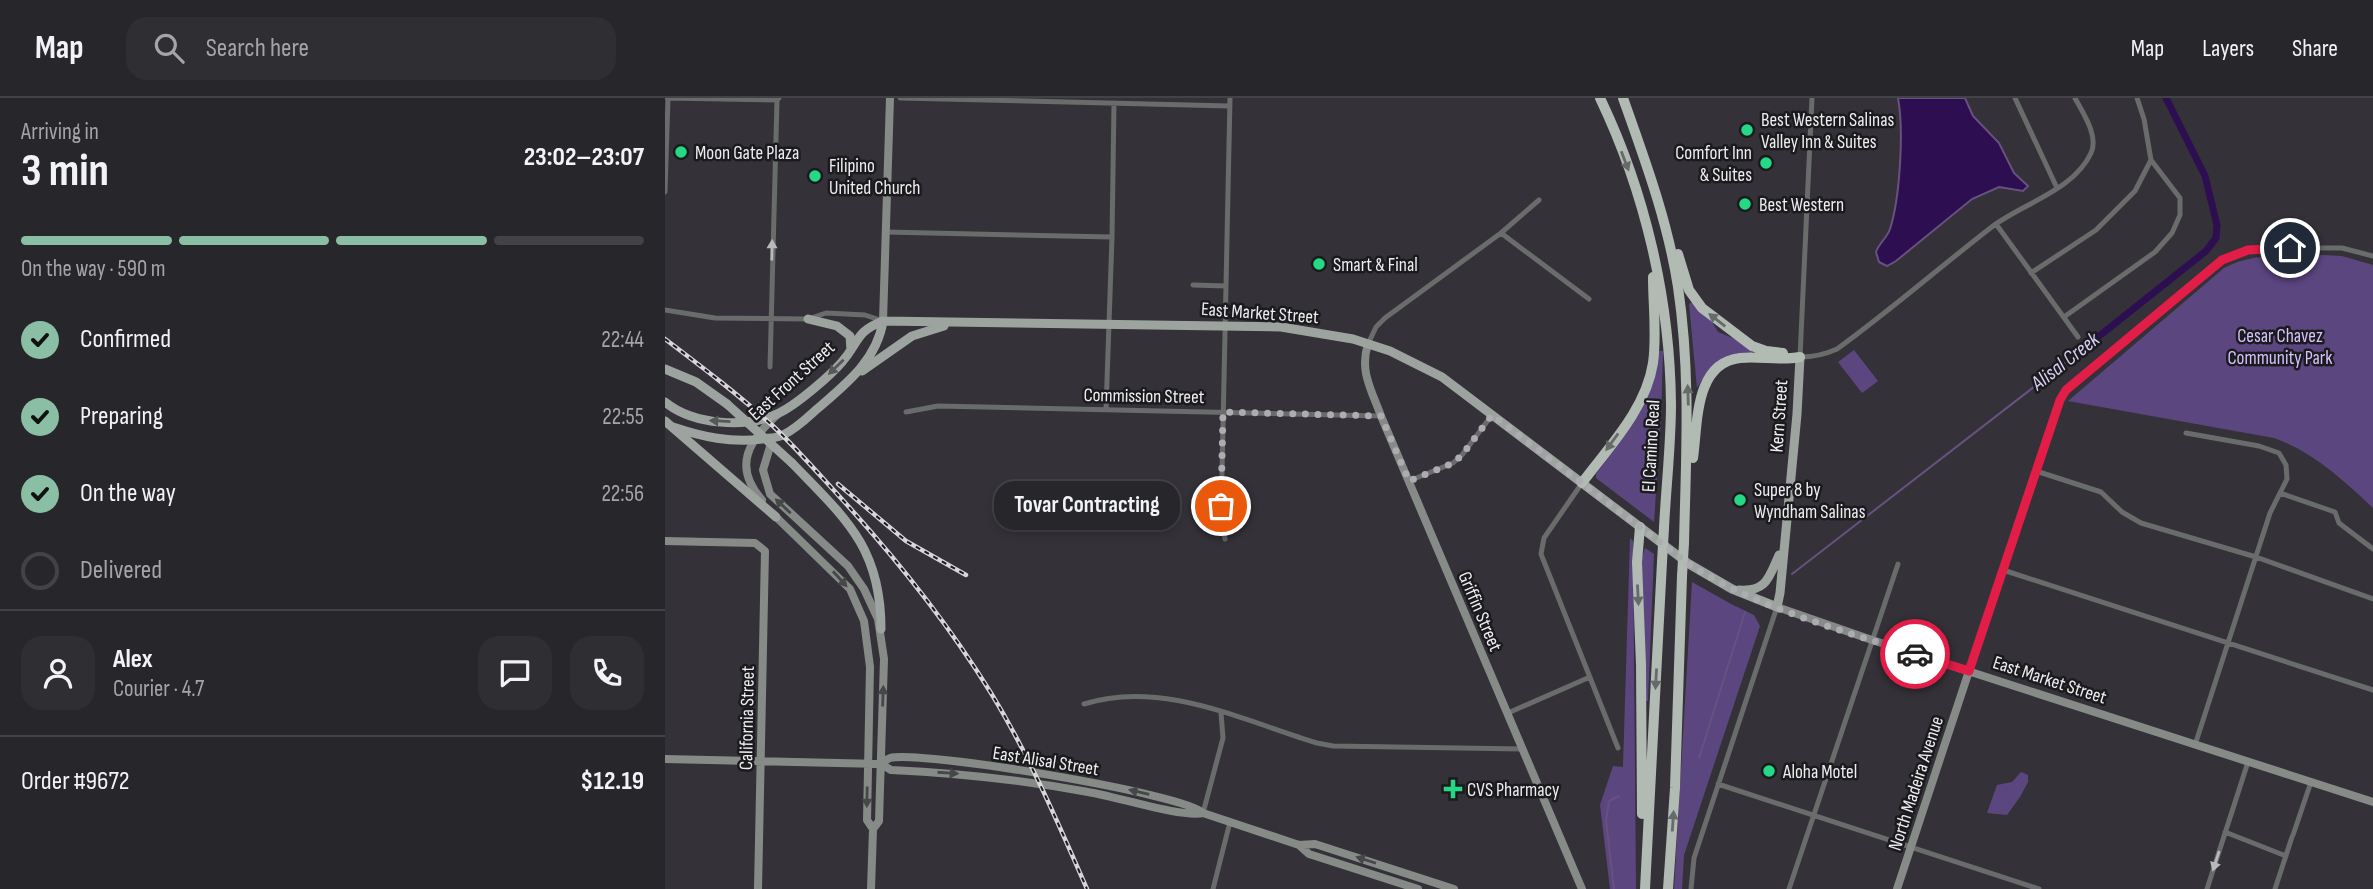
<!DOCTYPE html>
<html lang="en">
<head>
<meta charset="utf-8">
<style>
	:root { --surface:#27262a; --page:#2f2e32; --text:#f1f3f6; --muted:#a4a5a8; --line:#434347; --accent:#8abfa5 }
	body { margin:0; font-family:"Sofia Sans Condensed",sans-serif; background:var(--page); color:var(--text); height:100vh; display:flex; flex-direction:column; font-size:26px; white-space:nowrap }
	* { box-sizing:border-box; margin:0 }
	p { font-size:23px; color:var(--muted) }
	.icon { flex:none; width:38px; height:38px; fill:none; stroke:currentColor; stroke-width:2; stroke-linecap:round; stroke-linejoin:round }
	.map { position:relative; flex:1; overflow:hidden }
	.side { display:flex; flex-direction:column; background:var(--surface); width:665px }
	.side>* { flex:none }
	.pin { position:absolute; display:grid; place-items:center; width:60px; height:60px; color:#fff; margin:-30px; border:4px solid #fff; border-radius:50%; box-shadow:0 2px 7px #0007 }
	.courier { position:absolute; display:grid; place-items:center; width:70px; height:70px; margin:-35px; border:5px solid #e11d48; border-radius:50%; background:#fff; color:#222; box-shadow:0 2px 9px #0007 }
	.bubble { position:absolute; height:49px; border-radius:21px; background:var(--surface); box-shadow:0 4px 10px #0003,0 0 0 2px var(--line); font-size:23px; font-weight:700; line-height:49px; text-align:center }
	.overview em { font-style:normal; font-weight:700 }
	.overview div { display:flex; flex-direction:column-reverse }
	.overview { display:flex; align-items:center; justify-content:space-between; height:119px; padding:0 21px }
	h1 { font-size:46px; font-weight:700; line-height:52px }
	.bar { display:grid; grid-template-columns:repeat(4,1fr); gap:10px 7px; align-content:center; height:84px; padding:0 21px }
	.bar i { height:9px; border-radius:5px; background:var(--line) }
	.bar .current { background:var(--accent) }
	.bar p { grid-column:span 4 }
	.line { display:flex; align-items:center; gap:18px; padding:0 21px; border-top:2px solid var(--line) }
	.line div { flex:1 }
	.round { display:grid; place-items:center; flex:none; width:74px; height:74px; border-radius:21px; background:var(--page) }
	ol { padding:0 21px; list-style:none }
	li { display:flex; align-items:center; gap:21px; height:77px }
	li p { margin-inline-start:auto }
	li .icon { padding:7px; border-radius:50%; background:var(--accent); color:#111; stroke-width:4 }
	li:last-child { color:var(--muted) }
	li i { width:38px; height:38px; border:4px solid var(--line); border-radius:50% }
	header { display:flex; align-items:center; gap:42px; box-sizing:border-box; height:98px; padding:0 35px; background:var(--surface); border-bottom:2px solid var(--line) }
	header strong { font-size:33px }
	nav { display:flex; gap:38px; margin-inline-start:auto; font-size:24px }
	.search { width:490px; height:63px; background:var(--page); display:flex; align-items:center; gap:18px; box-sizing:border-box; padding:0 24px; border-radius:21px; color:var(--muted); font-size:26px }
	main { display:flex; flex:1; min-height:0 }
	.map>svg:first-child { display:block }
	.green { fill:#5c4680 }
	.water { fill:#2d0e51; stroke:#675181; stroke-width:2 }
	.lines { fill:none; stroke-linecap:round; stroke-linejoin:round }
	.stream { stroke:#675181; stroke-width:2 }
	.canal { stroke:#2d0e51; stroke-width:7 }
	.street { stroke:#696c6a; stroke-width:5 }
	.secondary { stroke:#868b88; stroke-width:8 }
	.primary { stroke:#9da49f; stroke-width:9 }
	.highway { stroke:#b2bab4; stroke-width:10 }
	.rail-casing { stroke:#d8d6db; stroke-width:4.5 }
	.rail { stroke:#1b1a1d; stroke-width:2; stroke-dasharray:5; stroke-linecap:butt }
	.primary-bridge { stroke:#9da49f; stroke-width:9 }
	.highway-bridge { stroke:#b2bab4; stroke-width:10 }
	.oneway { fill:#666a68 }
	.oneway2 { fill:#b9b9bb }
	.oneway3 { fill:#565858 }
	.oneway4 { fill:#464748 }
	.done { stroke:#adacb0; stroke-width:7; stroke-dasharray:0 12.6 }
	.route { stroke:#e11d48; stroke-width:9 }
	.poi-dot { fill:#24d886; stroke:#1b1a1d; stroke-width:2.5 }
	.labels { text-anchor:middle; stroke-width:5; stroke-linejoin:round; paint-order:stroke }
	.poi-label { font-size:19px; fill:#eeedf1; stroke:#1b1a1d; text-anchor:start }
	.street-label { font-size:19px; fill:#eeedf1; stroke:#1b1a1d }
	.park-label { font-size:19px; fill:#d6c2ff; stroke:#1b1a1d }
	.water-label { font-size:21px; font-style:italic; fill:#d9ccf5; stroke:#1b1a1d }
</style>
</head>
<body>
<header>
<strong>Map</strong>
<div class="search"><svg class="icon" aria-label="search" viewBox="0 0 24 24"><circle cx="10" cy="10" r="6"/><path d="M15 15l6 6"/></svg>Search here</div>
<nav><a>Map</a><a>Layers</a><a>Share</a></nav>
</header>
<main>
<section class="side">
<div class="overview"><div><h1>3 min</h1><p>Arriving in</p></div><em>23:02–23:07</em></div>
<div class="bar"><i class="current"></i><i class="current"></i><i class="current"></i><i></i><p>On the way · 590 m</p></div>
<ol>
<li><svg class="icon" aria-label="check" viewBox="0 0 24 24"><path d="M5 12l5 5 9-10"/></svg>Confirmed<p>22:44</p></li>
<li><svg class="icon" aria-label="check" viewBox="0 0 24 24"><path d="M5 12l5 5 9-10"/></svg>Preparing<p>22:55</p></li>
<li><svg class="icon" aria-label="check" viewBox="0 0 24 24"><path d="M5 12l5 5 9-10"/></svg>On the way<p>22:56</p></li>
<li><i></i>Delivered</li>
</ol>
<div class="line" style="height:126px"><a class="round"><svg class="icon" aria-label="person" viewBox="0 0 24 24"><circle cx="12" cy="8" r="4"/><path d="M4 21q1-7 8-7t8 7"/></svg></a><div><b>Alex</b><p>Courier · 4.7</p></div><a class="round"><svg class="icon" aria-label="chat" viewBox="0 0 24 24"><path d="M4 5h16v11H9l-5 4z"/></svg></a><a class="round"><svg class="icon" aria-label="phone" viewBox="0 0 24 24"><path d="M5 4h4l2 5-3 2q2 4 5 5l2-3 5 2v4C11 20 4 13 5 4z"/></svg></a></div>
<div class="line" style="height:91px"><div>Order #9672</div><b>$12.19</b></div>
</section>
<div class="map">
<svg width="1708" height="791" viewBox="0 0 1708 791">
	<rect width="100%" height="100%" fill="#343238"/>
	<path class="green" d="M1658 157 1677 158 1708 167V410C1678 382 1648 354 1609 340L1403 303 1559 170C1589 154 1624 158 1658 157Z
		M1027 204 1046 222 1053 234 1075 243 1087 253V256C1056 253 1047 266 1032 290L1024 206Z
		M1189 252 1213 283 1197 295 1173 264Z
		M992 253H998L996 320 989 424 931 380V376L968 326 978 309Z
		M965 440 968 443 971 791H945L935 707 948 668 958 669Z
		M980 450 989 456 983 603H979L976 463Z
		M1027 484 1066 506 1089 517 1095 528 1019 757 1017 791H1009Z
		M1356 674 1363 677V684L1355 699 1342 717 1322 715 1332 687 1347 684Z"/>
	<path class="water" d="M1233 0H1300L1308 18 1334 45 1349 75 1363 88 1358 93 1334 89 1307 101 1231 163 1222 168 1214 164 1211 154C1214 145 1222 140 1225 131 1235 100 1239 32 1233 0Z"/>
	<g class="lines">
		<path class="stream" d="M1127 476 1418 251 1420 253
			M1034 660 1080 514
			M949 791 941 723 944 703 954 698"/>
		<path class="canal" d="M1418 251 1541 153 1551 140 1552 127 1540 78 1501 0"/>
		<path class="street" d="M2 0 112 2 114 0
			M235 0 564 8
			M1147 0 1135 259C1149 259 1159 257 1172 251 1226 212 1276 168 1328 128 1359 105 1409 92 1426 55 1434 38 1418 15 1410 0
			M1350 0 1392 90
			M0 94 3 0
			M1331 126 1413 239
			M220 134 447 139
			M836 135 924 201
			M1366 175 1431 132 1470 93 1486 62 1479 21 1472 0
			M528 187 561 188
			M0 212 50 220 143 221 161 215 200 217 218 223
			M1399 219 1490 154 1507 135 1515 117V100L1486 62
			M703 246 711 229 720 220 836 135 874 102
			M105 269 112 2
			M441 312 447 139 449 5
			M241 314 273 308 716 318
			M1521 335 1594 348 1614 355 1621 367 1622 381 1605 415 1530 647
			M1371 373 1436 394 1457 414 1476 425 1591 459 1708 501
			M744 383 788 365 797 357 827 317
			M917 385 879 440 876 456 953 650
			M1615 395 1670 414 1674 425 1708 451
			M560 441 556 422 565 0
			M1338 472 1708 592
			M1304 573 1395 302 1401 292 1548 168 1574 154 1601 150H1677L1708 158
			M419 606C496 581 579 623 652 645L668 648 858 651
			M843 615 925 579
			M1053 686 1374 791
			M538 715 558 640 556 615
			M1560 734 1621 758
			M1628 737 1646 684
			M548 791 565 724
			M1026 791 1029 760 1112 509
			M1124 791 1233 466
			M1542 791 1583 664
			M1610 791 1627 739"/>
		<path class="secondary" d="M218 223 225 0
			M703 246C694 273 707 293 716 318L917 791
			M107 342 98 372 105 396 183 468 199 491 213 521 219 561 214 723 208 731 206 791
			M97 402C67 368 84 342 113 316
			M107 415 185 491 199 523 205 569 202 722 208 731
			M0 443 90 445 100 453 93 791
			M1112 509 1207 542 1708 704
			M0 661 216 666 226 672C293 675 357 682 423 694 449 698 517 720 538 715
			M216 666C219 664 222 661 225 660 255 652 522 696 538 715L634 747 650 746 789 791
			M634 747 644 756 753 791
			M1232 791 1304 573"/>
		<path class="primary" d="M143 221 172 228 185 238 186 252
			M0 271 31 284 62 306
			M197 273 247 238 279 228
			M0 304C28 327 82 331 114 315 131 307 165 278 177 264 195 243 190 234 218 223L616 229 688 241 725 253 777 279 1024 466 1067 491 1112 509 1115 495 1132 316 1135 259
			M0 323 111 419
			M8 329C38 339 66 345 97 341 104 340 113 340 118 337 131 331 142 320 152 311 181 286 212 262 218 223
			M127 365C180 420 216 449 216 531
			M1074 492C1102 494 1104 479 1114 457"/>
		<path class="highway" d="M935 0C980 94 1005 201 1006 306 1006 347 1001 389 999 430
			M958 0C980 62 1003 124 1013 189 1026 277 1021 357 1019 445
			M1013 156 1024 192 1037 210 1087 248 1101 253 1118 255
			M1028 360C1033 326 1029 265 1075 260 1095 258 1115 263 1135 259
			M917 385C944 349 981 311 988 265 992 237 988 207 988 179
			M975 429 972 464 976 567 977 716
			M980 791 997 464
			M1003 791 1010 690 1017 478"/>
		<defs>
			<path id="rail" d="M0 241C37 269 74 297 108 328 131 350 152 374 174 398 230 459 282 524 326 595 364 657 393 725 422 791
				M173 386 241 443 301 477"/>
		</defs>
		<use href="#rail" class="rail-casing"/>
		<use href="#rail" class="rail"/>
		<path class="primary-bridge" d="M62 306 127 365"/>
		<path class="highway-bridge" d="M997 464 999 430
			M1017 478 1019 445"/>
	</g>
	<defs><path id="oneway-solid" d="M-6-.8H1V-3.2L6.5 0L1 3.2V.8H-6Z" transform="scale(1.75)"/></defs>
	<g class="oneway">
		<use href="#oneway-solid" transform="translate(960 63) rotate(69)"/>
		<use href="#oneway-solid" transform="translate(1052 222) rotate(-142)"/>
		<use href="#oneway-solid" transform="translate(1023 297) rotate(-92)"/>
		<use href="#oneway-solid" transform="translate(947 344) rotate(126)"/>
		<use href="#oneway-solid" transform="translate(973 497) rotate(87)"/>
		<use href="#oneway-solid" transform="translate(991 581) rotate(93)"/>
		<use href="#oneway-solid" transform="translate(1008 723) rotate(-86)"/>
	</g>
	<g class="oneway2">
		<use href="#oneway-solid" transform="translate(107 152) rotate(-89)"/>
		<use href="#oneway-solid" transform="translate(1551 763) rotate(108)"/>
	</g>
	<g class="oneway3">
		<use href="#oneway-solid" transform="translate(171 269) rotate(136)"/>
		<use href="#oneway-solid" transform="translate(55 323) rotate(-177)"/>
	</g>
	<g class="oneway4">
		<use href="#oneway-solid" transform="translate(118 408) rotate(-137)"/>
		<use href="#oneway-solid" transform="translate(175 481) rotate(48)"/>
		<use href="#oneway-solid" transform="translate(218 598) rotate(-88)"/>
		<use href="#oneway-solid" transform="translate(283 675) rotate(4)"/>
		<use href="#oneway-solid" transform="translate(474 694) rotate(-167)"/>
		<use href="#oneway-solid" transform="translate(202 699) rotate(91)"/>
		<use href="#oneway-solid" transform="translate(701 762) rotate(-162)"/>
	</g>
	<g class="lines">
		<path class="done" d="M556 408 558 314 716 318 744 383 788 365 797 357 827 317 1024 466C1089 509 1176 532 1250 556"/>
		<path class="route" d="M1250 556 1304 573 1395 302 1401 292 1557 162 1583 152 1625 150"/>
	</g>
	<g class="poi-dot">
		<circle cx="1082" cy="32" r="7"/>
		<circle cx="16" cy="54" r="7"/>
		<circle cx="1101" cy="65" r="7"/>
		<circle cx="150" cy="78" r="7"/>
		<circle cx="1080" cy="106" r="7"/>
		<circle cx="654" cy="166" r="7"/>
		<circle cx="1075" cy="402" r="7"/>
		<circle cx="1104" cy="673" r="7"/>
		<path d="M784.5 680.5h7v7h7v7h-7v7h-7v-7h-7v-7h7z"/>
	</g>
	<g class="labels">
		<g class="poi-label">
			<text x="1096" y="28">Best Western Salinas<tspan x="1096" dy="22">Valley Inn &amp; Suites</tspan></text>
			<text x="30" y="61">Moon Gate Plaza</text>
			<text x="1087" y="61" text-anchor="end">Comfort Inn<tspan x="1087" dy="22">&amp; Suites</tspan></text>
			<text x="164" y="74">Filipino<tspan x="164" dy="22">United Church</tspan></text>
			<text x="1094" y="113">Best Western</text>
			<text x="668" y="173">Smart &amp; Final</text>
			<text x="1089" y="398">Super 8 by<tspan x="1089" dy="22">Wyndham Salinas</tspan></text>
			<text x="1118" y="680">Aloha Motel</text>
			<text x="802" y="698">CVS Pharmacy</text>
		</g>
		<g class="street-label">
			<text transform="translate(595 214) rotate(4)" y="7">East Market Street</text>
			<text transform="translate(126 282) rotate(-42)" y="7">East Front Street</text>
			<text transform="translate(479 297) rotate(1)" y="7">Commission Street</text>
			<text transform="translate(1113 318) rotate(-86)" y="7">Kern Street</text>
			<text transform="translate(985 348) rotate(-87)" y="7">El Camino Real</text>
			<text transform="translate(816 513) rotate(67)" y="7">Griffin Street</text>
			<text transform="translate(1385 581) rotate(18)" y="7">East Market Street</text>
			<text transform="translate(81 620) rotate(-89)" y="7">California Street</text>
			<text transform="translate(381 662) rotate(9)" y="7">East Alisal Street</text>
			<text transform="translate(1250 685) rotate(-72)" y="7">North Madeira Avenue</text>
		</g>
		<g class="park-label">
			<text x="1615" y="244">Cesar Chavez<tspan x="1615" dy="22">Community Park</tspan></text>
		</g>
		<g class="water-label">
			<text transform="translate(1400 263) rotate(-38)" y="7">Alisal Creek</text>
		</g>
	</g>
</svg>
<div class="pin" style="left:556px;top:408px;background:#ea580c"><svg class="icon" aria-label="bag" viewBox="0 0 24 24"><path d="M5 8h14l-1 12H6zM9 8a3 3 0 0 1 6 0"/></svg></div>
<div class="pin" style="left:1625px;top:150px;background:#1f2937"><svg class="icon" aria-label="home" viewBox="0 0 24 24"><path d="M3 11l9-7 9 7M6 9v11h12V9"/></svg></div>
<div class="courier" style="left:1250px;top:556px"><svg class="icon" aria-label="car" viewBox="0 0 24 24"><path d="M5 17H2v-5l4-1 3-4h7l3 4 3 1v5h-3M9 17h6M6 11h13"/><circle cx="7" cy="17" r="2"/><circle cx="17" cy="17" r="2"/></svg></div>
<div class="bubble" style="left:329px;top:383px;width:186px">Tovar Contracting</div>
</div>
</main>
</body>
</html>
